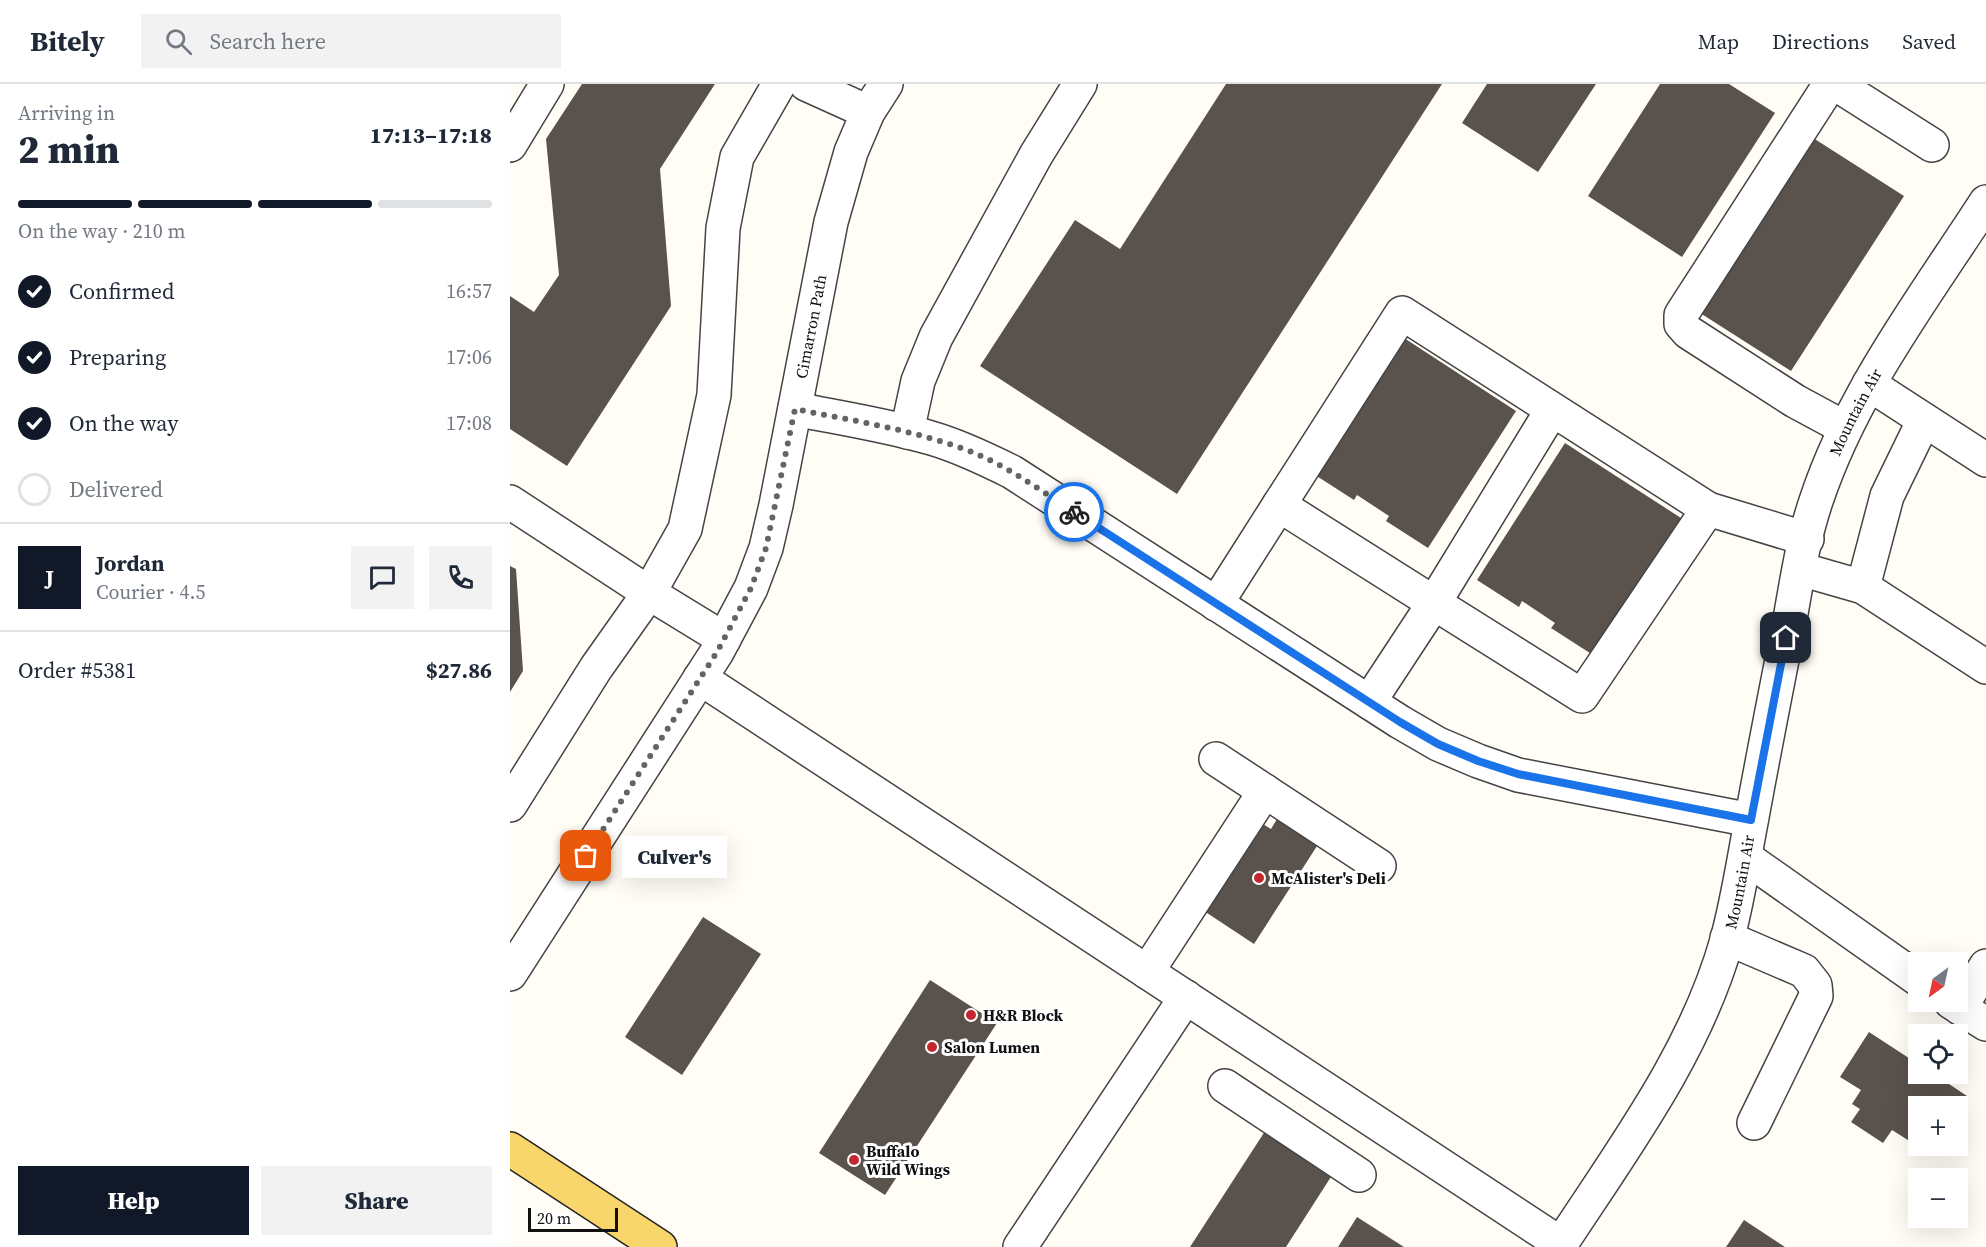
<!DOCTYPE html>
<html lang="en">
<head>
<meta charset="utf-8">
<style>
	:root { --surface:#fff; --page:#f2f2f3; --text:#1f2937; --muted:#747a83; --line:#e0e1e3; --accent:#111827 }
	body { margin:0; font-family:"Source Serif 4",serif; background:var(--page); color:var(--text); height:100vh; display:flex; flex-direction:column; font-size:22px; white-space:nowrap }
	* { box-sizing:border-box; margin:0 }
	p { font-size:20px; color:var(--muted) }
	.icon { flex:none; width:33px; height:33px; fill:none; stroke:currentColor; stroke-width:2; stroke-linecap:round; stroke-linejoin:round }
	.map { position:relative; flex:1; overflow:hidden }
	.side { display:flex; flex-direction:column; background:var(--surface); width:510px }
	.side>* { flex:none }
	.needle { width:39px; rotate:213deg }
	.controls { position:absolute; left:1398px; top:868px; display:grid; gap:12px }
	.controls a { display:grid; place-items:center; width:60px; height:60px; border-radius:0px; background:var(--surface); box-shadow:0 6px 24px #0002; font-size:30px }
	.scale { position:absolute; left:18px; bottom:15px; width:90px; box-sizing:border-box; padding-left:6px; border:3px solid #111; border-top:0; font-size:16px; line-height:21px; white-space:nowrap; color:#111; -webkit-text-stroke:4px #fff; paint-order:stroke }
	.pin { position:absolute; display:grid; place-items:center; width:51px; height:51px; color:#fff; margin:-26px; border-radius:12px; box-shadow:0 3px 9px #0006 }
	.courier { position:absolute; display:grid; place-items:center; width:60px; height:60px; margin:-30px; border:4px solid #1a73e8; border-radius:50%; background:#fff; color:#222; box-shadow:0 2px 8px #0007 }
	.bubble { position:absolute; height:42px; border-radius:0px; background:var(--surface); box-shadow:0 6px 24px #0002; font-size:20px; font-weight:800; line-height:42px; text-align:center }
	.head em { font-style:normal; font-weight:800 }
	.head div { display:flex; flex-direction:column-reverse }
	.head { display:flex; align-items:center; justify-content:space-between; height:102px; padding:0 18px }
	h1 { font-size:39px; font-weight:800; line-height:45px }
	.bar { display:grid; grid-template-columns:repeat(4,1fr); gap:9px 6px; align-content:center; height:72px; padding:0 18px }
	.bar i { height:8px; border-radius:4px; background:var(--line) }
	.bar .current { background:var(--accent) }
	.bar p { grid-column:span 4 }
	.line { display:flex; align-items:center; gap:15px; padding:0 18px; border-top:2px solid var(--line) }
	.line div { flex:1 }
	.round { display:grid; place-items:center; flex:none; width:63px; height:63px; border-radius:0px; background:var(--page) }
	ol { padding:0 18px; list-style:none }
	li { display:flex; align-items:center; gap:18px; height:66px }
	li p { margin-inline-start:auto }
	li .icon { padding:6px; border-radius:50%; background:var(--accent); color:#fff; stroke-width:4 }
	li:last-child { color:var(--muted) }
	li i { width:33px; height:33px; border:3px solid var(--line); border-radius:50% }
	.primary-button { display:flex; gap:12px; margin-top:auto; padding:12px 18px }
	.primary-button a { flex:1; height:69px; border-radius:0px; background:var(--accent); color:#fff; font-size:24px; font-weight:800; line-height:69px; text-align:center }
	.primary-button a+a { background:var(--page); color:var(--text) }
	header { display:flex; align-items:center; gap:36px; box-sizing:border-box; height:84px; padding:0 30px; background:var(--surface); border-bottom:2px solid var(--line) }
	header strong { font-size:28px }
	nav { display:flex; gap:33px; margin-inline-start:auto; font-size:21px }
	.search { width:420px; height:54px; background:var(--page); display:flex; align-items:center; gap:15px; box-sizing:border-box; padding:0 21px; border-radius:0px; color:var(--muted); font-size:22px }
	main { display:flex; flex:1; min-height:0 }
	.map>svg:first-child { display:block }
	.building { fill:#5a524d }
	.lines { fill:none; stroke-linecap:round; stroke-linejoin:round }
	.minor-casing { stroke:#444; stroke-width:36 }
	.major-casing { stroke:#222; stroke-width:36 }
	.minor { stroke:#fff; stroke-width:33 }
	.major { stroke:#f9d66b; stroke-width:33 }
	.done { stroke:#646461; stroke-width:6; stroke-dasharray:0 10.8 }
	.route { stroke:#1a73e8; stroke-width:8 }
	.poi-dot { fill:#c4262e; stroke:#fff; stroke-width:2 }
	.labels { text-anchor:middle; stroke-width:6; stroke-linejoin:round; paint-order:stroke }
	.street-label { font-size:16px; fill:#111; stroke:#fff }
	.poi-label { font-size:16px; font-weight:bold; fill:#111; stroke:#fff; text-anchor:start }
</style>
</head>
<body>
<header>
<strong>Bitely</strong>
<div class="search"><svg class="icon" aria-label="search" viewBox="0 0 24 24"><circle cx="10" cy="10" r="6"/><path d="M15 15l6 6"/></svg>Search here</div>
<nav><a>Map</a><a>Directions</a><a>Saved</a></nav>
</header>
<main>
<section class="side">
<div class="head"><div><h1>2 min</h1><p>Arriving in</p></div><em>17:13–17:18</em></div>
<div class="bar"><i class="current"></i><i class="current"></i><i class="current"></i><i></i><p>On the way · 210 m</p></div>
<ol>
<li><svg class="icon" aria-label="check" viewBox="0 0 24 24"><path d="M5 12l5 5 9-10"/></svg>Confirmed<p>16:57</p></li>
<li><svg class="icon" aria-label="check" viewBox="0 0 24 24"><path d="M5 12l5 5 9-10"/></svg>Preparing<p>17:06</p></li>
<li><svg class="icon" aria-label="check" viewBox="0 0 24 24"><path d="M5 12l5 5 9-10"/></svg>On the way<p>17:08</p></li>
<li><i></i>Delivered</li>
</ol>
<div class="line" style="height:108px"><b class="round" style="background:var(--accent);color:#fff">J</b><div><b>Jordan</b><p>Courier · 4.5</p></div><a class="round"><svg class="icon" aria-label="chat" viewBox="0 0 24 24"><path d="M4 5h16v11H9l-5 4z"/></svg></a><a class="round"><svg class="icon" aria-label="phone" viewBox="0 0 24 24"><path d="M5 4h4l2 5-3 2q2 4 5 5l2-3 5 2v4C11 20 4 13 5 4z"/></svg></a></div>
<div class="line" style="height:78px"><div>Order #5381</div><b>$27.86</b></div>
<div class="primary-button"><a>Help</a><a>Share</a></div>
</section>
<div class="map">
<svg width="1476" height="1163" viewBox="0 0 1476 1163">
	<rect width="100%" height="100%" fill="#fffdf5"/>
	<path class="building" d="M72 0H205L150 85 161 222 57 382 0 345V212L24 228 49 191 36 55Z
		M716 0H932L667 410 470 282 565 136 610 165Z
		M977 0H1086L1028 88 952 39Z
		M1150 0H1219L1265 29 1172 173 1078 112Z
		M1300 52 1394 112 1281 287 1187 227Z
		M891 252 1006 327 918 464 876 437 879 432 847 411 844 416 802 389Z
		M1055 359 1171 434 1083 571 1041 544 1045 539 1012 517 1009 523 967 496Z
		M0 482 6 485 13 587 0 608Z
		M767 735 807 762 744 860 691 825 748 737 761 745Z
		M193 833 251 870 172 991 115 953Z
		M420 896 487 939 375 1111 309 1069Z
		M1359 948 1408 980V990H1424L1457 1012 1448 1027V1023H1408V1062H1425L1420 1070 1382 1046 1373 1059 1341 1038 1350 1025 1342 1020 1351 1006 1330 993Z
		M759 1041 826 1085 776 1163H680Z
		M847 1133 894 1163H828Z
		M1234 1136 1275 1163H1216Z"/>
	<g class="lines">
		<defs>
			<g id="minor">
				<path d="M296 0 358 28"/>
				<path d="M1320 0 1171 231V240L1178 248 1285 317 1335 344"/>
				<path d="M1326 0 1422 61"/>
				<path d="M0 61 37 0"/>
				<path d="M1359 300 1476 376"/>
				<path d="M285 325C330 334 376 341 421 354 449 362 476 375 502 388L890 638 928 660 968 677 1008 691 1241 736"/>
				<path d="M1042 326 924 519 769 421 892 229 1198 425"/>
				<path d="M397 348 408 297 426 253 526 71 570 0"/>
				<path d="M0 418 139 509 86 584 0 721"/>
				<path d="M1290 485 1353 503 1476 583"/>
				<path d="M1353 503 1377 412 1414 336"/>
				<path d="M706 520 769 421"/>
				<path d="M214 555 139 509 175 445 204 311 213 144 227 73 269 0"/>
				<path d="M190 594 1051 1160"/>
				<path d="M859 618 924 519 1072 612 1198 425 1297 455"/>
				<path d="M706 675 869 782"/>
				<path d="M1235 773 1408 895"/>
				<path d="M1217 854 1294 887 1305 901 1306 912 1244 1039"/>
				<path d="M637 888 755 707"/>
				<path id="s1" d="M0 890 207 568 241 504 256 464 266 421 321 138 341 68 358 28 376 0"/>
				<path d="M1441 918 1476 940"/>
				<path d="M1450 924 1476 882"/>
				<path d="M715 1002 849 1091"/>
				<path d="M510 1163 676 913"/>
				<path id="s2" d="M1049 1163C1112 1066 1185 970 1217 856 1228 816 1234 774 1242 733 1254 667 1267 601 1280 535 1287 496 1293 455 1306 417 1342 308 1414 214 1476 118"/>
			</g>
			<path id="major" d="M0 1065 150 1163"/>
		</defs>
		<use href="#minor" class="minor-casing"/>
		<use href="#major" class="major-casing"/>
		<use href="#minor" class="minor"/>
		<use href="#major" class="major"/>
	</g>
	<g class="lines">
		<path class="done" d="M76 772 207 568 241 504 256 464 285 325C344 337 405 346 462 368 499 383 531 407 564 428"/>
		<path class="route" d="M564 428 890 638 928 660 968 677 1008 690 1241 736 1276 554"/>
	</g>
	<g class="poi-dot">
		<circle cx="749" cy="794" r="6"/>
		<circle cx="461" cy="931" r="6"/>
		<circle cx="422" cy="963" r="6"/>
		<circle cx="344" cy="1076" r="6"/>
	</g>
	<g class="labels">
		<g class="street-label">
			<text dy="6" stroke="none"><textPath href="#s1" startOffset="724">Cimarron Path</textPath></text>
			<text dy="6" stroke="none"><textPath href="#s2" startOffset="897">Mountain Air</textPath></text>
			<text dy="6" stroke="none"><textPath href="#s2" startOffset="411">Mountain Air</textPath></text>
		</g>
		<g class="poi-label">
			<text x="761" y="800">McAlister's Deli</text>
			<text x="473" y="937">H&amp;R Block</text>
			<text x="434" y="969">Salon Lumen</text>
			<text x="356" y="1073">Buffalo<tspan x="356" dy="18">Wild Wings</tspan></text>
		</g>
	</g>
</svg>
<div class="controls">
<a><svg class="needle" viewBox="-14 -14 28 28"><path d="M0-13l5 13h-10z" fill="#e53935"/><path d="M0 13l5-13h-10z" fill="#747a83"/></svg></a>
<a><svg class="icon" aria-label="locate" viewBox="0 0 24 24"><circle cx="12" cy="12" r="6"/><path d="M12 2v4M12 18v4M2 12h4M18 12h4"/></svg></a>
<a>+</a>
<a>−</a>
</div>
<div class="scale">20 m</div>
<div class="pin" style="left:76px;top:772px;background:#ea580c"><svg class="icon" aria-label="bag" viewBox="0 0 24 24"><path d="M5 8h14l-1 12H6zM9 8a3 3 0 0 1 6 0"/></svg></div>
<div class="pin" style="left:1276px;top:554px;background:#1f2937"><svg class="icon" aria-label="home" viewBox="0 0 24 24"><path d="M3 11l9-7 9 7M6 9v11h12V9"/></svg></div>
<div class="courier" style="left:564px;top:428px"><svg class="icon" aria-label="bike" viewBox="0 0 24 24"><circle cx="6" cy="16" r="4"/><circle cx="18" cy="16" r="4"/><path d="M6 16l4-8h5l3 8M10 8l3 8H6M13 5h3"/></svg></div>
<div class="bubble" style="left:112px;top:752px;width:105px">Culver's</div>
</div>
</main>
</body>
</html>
